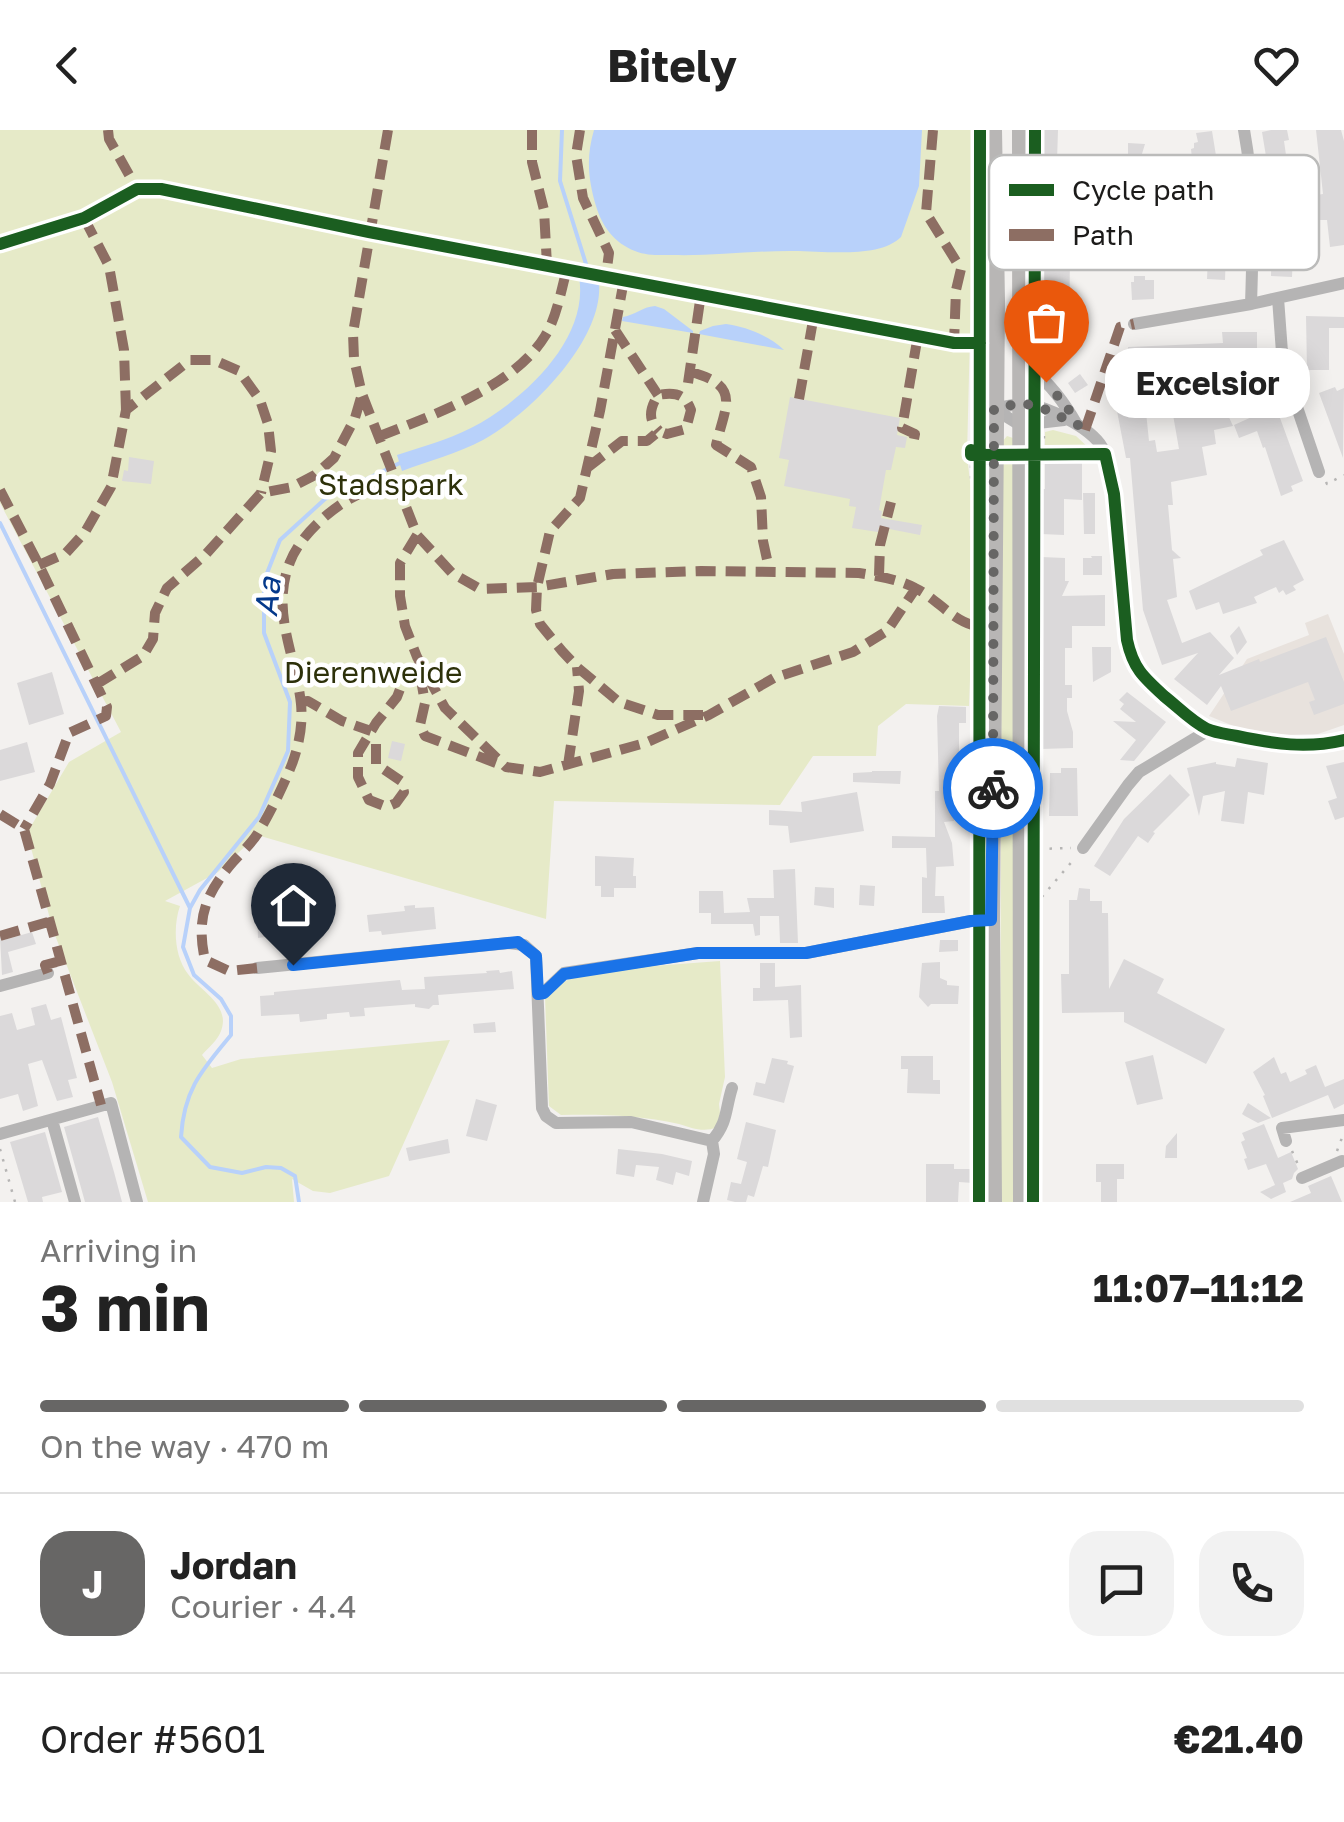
<!DOCTYPE html>
<html lang="en">
<head>
<meta charset="utf-8">
<style>
	:root { --surface:#fff; --page:#f2f2f2; --text:#222; --muted:#767676; --line:#e0e0e0; --accent:#676665 }
	body { margin:0; font-family:"Golos Text",sans-serif; background:var(--page); color:var(--text); height:100vh; display:flex; flex-direction:column; font-size:38px; white-space:nowrap }
	* { box-sizing:border-box; margin:0 }
	p { font-size:32px; color:var(--muted) }
	.icon { flex:none; width:55px; height:55px; fill:none; stroke:currentColor; stroke-width:2; stroke-linecap:round; stroke-linejoin:round }
	.map { position:relative; height:1072px; overflow:hidden }
	.drawer { display:flex; flex-direction:column; background:var(--surface); flex:1 }
	.drawer>* { flex:none }
	.pin { position:absolute; display:grid; place-items:center; width:85px; height:85px; color:#fff; margin:-102px -42px; border-radius:50% 50% 50% 0; rotate:-45deg; box-shadow:0 0 10px #0007 }
	.pin .icon { rotate:45deg }
	.courier { position:absolute; display:grid; place-items:center; width:100px; height:100px; margin:-50px; border:8px solid #1a73e8; border-radius:50%; background:#fff; color:#222; box-shadow:0 2px 12px #0007 }
	.bubble { position:absolute; height:70px; border-radius:30px; background:var(--surface); box-shadow:0 5px 25px #0003; font-size:32px; font-weight:700; line-height:70px; text-align:center }
	.summary em { font-style:normal; font-weight:700 }
	.summary div { display:flex; flex-direction:column-reverse }
	.summary { display:flex; align-items:center; justify-content:space-between; height:170px; padding:0 40px }
	h1 { font-size:65px; font-weight:700; line-height:75px }
	.bar { display:grid; grid-template-columns:repeat(4,1fr); gap:15px 10px; align-content:center; height:120px; padding:0 40px }
	.bar i { height:12px; border-radius:8px; background:var(--line) }
	.bar .active { background:var(--accent) }
	.bar p { grid-column:span 4 }
	.line { display:flex; align-items:center; gap:25px; padding:0 40px; border-top:2px solid var(--line) }
	.line div { flex:1 }
	.round { display:grid; place-items:center; flex:none; width:105px; height:105px; border-radius:30px; background:var(--page) }
	header { display:flex; justify-content:space-between; align-items:center; height:130px; padding:0 40px; background:var(--surface); font-size:45px; font-weight:700 }
	.map>svg:first-child { display:block }
	.built { fill:#e8e2dd }
	.green { fill:#e6eac8 }
	.water { fill:#b8d1fa }
	.lines { fill:none; stroke-linecap:round; stroke-linejoin:round }
	.stream { stroke:#b8d1fa; stroke-width:4 }
	.building { fill:#dbd9da }
	.path { stroke:#b6b5b4; stroke-width:2.5; stroke-dasharray:2.5 8; stroke-linecap:butt }
	.minor { stroke:#b5b4b4; stroke-width:12 }
	.major { stroke:#b8b6b5; stroke-width:18 }
	.quiet { stroke:#8d6e63; stroke-width:10; stroke-dasharray:20 10; stroke-linecap:butt }
	.cycleway-casing { stroke:#fff; stroke-width:19 }
	.cycleway { stroke:#1b5e20; stroke-width:12 }
	.done { stroke:#676665; stroke-width:10; stroke-dasharray:0 18 }
	.route { stroke:#1a73e8; stroke-width:12 }
	.labels { text-anchor:middle; stroke-width:9; stroke-linejoin:round; paint-order:stroke }
	.park-label { font-size:30px; fill:#2d310a; stroke:#fff }
	.water-label { font-size:32px; font-style:italic; fill:#04398b; stroke:#fff }
	.key { fill:#fff; stroke:#bbbbba; stroke-width:2.5 }
	.key-label { font-size:28px; fill:#1c1b1a }
</style>
</head>
<body>
<header><svg class="icon" aria-label="back" viewBox="0 0 24 24"><path d="M15 5l-7 7 7 7"/></svg>Bitely<svg class="icon" aria-label="heart" viewBox="0 0 24 24"><path d="M12 20l-8-8c-3-5 5-10 8-4 3-6 11-1 8 4z"/></svg></header>
<div class="map">
<svg width="1344" height="1072" viewBox="0 0 1344 1072">
	<rect width="100%" height="100%" fill="#f3f1ef"/>
	<path class="built" d="M1328 484 1344 524V595L1318 604 1286 605 1241 599 1209 586 1247 529 1309 505 1305 493Z"/>
	<path class="green" d="M0 0H975L967 326 971 360 970 495 972 497 969 576 906 574 878 596 876 626H813L780 675 554 671 546 789 257 705 218 742 165 771 180 776C173 796 174 826 188 844 200 861 231 875 221 901 218 910 208 918 202 925L212 938 241 929 450 910 389 1046 330 1063 313 1061 292 1049 294 1072H148L112 952 53 800 27 703 69 632 121 602 0 373Z
		M1053 300 1076 306 1091 320H1045V302Z
		M1007 306 1013 308 1014 312 1013 1072H1000L1002 312Z
		M720 831 725 947 719 974 720 983 717 997C704 1003 692 998 679 994 639 985 601 984 561 985L549 976 545 866 561 853 587 841Z"/>
	<path class="water" d="M594 0H922L919 56 901 107C878 130 819 120 789 121 750 121 712 126 673 125 660 125 647 126 635 121 614 113 602 96 596 76 588 49 586 27 594 0Z
		M579 147H592L599 153C604 210 530 284 483 310 458 323 429 331 402 341L397 325C422 317 447 310 471 298 522 272 590 209 579 147Z
		M655 176 664 179 693 201V203L622 191 623 187C635 185 642 177 655 176Z
		M726 194C747 197 770 206 784 220L699 204 700 201 713 196Z"/>
	<g class="lines">
		<path class="stream" d="M562 0 560 51 591 150
			M0 393 190 778
			M299 1072 295 1046 281 1038 266 1037 242 1043 210 1037 181 1007C184 959 202 940 231 905V886L221 869 194 845 183 817 190 778 200 760 259 687 288 621 290 572 264 503V451L280 410 325 369 402 332"/>
	</g>
	<path class="building" d="M1042 0H1058L1057 31H1071L1070 56H1065L1064 112V122H1070L1069 224H1040L1044 20H1042Z
		M1271 0H1287L1289 10 1284 11 1287 32H1290L1292 66H1296L1297 68 1323 64 1316 0H1341L1344 11V115L1330 117 1327 90H1297V97H1294L1292 147 1271 146 1272 93H1277L1262 2Z
		M1212 1 1218 38H1224L1228 64 1225 150 1207 149 1209 101 1193 100 1196 69 1191 19 1194 18V13L1198 12 1196 3Z
		M1128 13 1145 14 1141 27 1138 72H1121V57H1104V32H1128Z
		M1134 146H1145V150H1154V169L1132 170 1131 152H1134Z
		M1306 186 1344 187V198H1329V240H1307Z
		M1222 202H1257V219H1250V226L1213 227V239H1190V235H1180V233L1129 235 1128 217 1223 213Z
		M1245 241 1255 247 1259 258 1268 255 1303 351 1291 356 1293 361 1281 366 1265 317 1263 318 1257 301 1239 308 1234 295 1254 286 1246 265 1223 274 1233 296 1214 300 1216 314 1202 317 1207 345 1171 352 1173 375H1168L1172 420 1181 428 1173 429 1177 467 1167 470 1182 513 1210 502 1234 528 1219 545 1259 529 1260 532 1326 507 1344 552V574L1314 585 1309 572 1315 570 1308 552 1231 581 1221 556 1207 575 1174 549 1198 523 1162 535 1143 480 1130 328H1126L1117 281 1137 277 1139 284 1146 282 1149 311 1155 310 1157 322 1179 319 1169 262 1233 260 1232 251H1239Z
		M1080 244 1088 255 1075 263 1068 253Z
		M1335 257 1337 261 1344 258 1343 328 1319 263Z
		M790 267 900 288 897 305 907 307 905 318 896 317 891 340H886L879 380 882 381 881 388 922 395 920 405 879 397 878 402 852 398 856 377 849 376 850 369 784 356 789 330 779 328Z
		M129 327 154 331 151 354 122 351 124 340 128 341Z
		M1045 332 1082 333V370L1064 369V405L1041 404V359H1045Z
		M1083 363H1095V404H1084Z
		M1284 410 1304 450 1293 456 1296 460 1286 465 1283 460 1279 463 1276 457 1254 467 1257 473 1223 484 1219 472 1196 480 1189 461 1263 425 1260 420Z
		M1091 426H1102V445H1083V428H1092Z
		M1041 427 1065 428V451H1069L1062 466 1105 465V496H1072V518H1065V555H1072V568H1067V581L1073 602V618L1041 619Z
		M1239 496 1247 512 1237 525 1230 506Z
		M1092 517H1111V542L1093 552Z
		M52 542 64 584 29 595 17 553Z
		M1127 562 1166 592 1134 631 1120 630 1136 610 1113 591 1136 592 1120 579 1124 574 1119 570Z
		M939 576 966 577V593H959V662H964V677H960V684H954V691L944 692 952 713 954 736 936 737 935 766H944L945 783H922V747L927 748 926 718H892V706L935 707V661H939L937 586Z
		M392 611 405 614 401 631 388 628Z
		M27 612 35 642 0 651V620Z
		M1237 628 1268 633 1264 665 1248 662 1244 694 1221 691 1225 661 1203 666 1199 686 1187 638 1216 632V634L1235 637Z
		M1344 632V687L1335 690 1328 671 1337 668 1326 636Z
		M1061 638H1077L1078 686H1049L1050 643H1061Z
		M872 641H901L900 654 853 652V643L872 642Z
		M1170 644 1190 665 1153 702 1155 703 1148 713 1138 706 1110 746 1094 736 1124 689Z
		M857 662 864 701 790 713 788 696 769 695V680L802 682 801 672Z
		M595 726 634 728 633 746H636V758H614V767H601V756H595Z
		M795 739 798 813H780L779 786H760V805L755 806 753 794H711V783H699V761H723L724 783 750 782 747 768H774L773 740Z
		M860 755 875 756 874 776 859 775Z
		M815 757 834 758V778L814 775Z
		M1079 758 1090 759V771H1102V783H1108L1109 859 1124 829 1164 849 1157 863 1225 899 1206 934 1124 892V882L1062 883 1061 844H1069V770H1077Z
		M315 771 319 809 307 810 305 794 302 793 280 794 281 805 258 808 257 781 261 776 278 773V782L300 780V772Z
		M415 775V778L434 777 436 799 382 805 381 801 369 802 367 785 405 781 404 776Z
		M32 802 36 814 8 822 13 842 2 845 0 807 3 806 4 810Z
		M940 810H958V821L939 822Z
		M940 832V848L947 851V855L959 856 958 874H931L928 877 919 867 922 833Z
		M760 833H775V857L801 855 802 907 790 908 788 870 753 871V858H760Z
		M499 840 500 843 512 841 514 859 438 865 439 875H433L429 879 415 877V874L364 878 365 886 350 887 349 882 327 884V889L300 892 299 884 261 886 260 866 274 865V862L400 850 402 860 425 859 424 847 487 843 486 841Z
		M46 874 51 890 61 887 77 948 68 950 73 967 57 971 42 930 28 934 38 976 23 981 18 964 0 969V886L12 883 17 900 35 895 31 878Z
		M495 892 496 902 474 903 473 894Z
		M1153 925 1163 969 1137 975 1125 932Z
		M901 926H933V950H940V964L907 963 908 939H901Z
		M1274 927 1281 944 1286 942 1290 952 1307 944 1305 940 1316 935 1325 957 1344 949V974L1334 979 1328 965 1272 988 1263 966 1265 965 1253 942Z
		M772 928 788 931 787 934 794 936 784 973 753 965 756 952 765 954Z
		M476 969 497 975 487 1011 466 1006Z
		M1248 973 1271 988 1258 993 1245 986 1242 984Z
		M98 987 114 1042 122 1072H85L64 997Z
		M746 992 776 1000 768 1037 763 1036 754 1067 748 1065 746 1072H735L727 1070 731 1052 741 1054 747 1032 737 1029Z
		M1264 994 1278 1028 1291 1022 1298 1039 1294 1043 1292 1049 1283 1053 1286 1062 1271 1069 1260 1062 1275 1055 1266 1034 1248 1040 1244 1029 1247 1028 1241 1012 1245 1010 1242 1003Z
		M45 1002 62 1062 42 1067 43 1072H28L10 1012Z
		M1177 1003V1028H1165L1166 1016Z
		M448 1009 450 1023 409 1031 406 1018Z
		M618 1019 662 1024 692 1031 689 1046 676 1042 673 1055 656 1050 659 1037 636 1035 634 1047 616 1044Z
		M926 1034H954V1039H973V1053L959 1052 958 1072H926Z
		M1096 1034H1124V1049H1117V1072H1101V1052H1096Z
		M1331 1046 1342 1072H1290L1311 1063 1308 1056Z"/>
	<g class="lines">
		<path class="path" d="M1044 306V325
			M971 325V352H977
			M1326 352 1327 354 1344 345
			M1039 719 1071 718
			M1035 775 1075 728
			M0 1019 15 1072
			M1292 1021 1299 1037
			M1337 1021 1343 1005"/>
		<path class="minor" d="M1244 0C1255 59 1253 114 1251 174
			M1278 168 1283 236 1319 342
			M1134 194 1251 174 1344 153
			M1035 242C1052 256 1065 274 1076 293
			M994 279C1004 277 1015 273 1026 274 1048 277 1090 297 1102 317 1110 330 1112 349 1114 364L1127 510C1133 538 1143 547 1164 566 1178 577 1191 591 1207 599 1216 603 1227 604 1237 606 1274 614 1307 619 1344 610
			M994 279 1020 295 1064 290
			M1083 718 1128 655 1139 642 1209 600
			M257 838 509 813 524 815 536 826 542 978 546 986 556 993 631 992 712 1011 714 1024 703 1072
			M0 856 48 843
			M538 864 543 863 564 843 698 823H806L971 791 991 790
			M52 990 75 1072
			M0 1004 111 973 137 1072
			M712 1011C728 992 725 980 732 958
			M1286 1011 1282 998 1344 990
			M1302 1048 1342 1031"/>
		<path class="major" d="M1021 0 1022 1072
			M993 1072 991 790 996 171 993 0"/>
		<path class="quiet" d="M108 0 109 9 137 59
			M388 0 353 203 354 229 362 264 417 405 452 443 480 459 537 457 613 444 701 441 859 443C877 446 898 449 915 458 940 470 956 497 986 497
			M532 0V32L544 80 547 135
			M580 0 576 25 583 68 609 123 606 146
			M933 0 926 83 961 139 956 160 954 213
			M84 88 109 136 124 220 126 280
			M624 150 600 281 580 368 550 401 537 457 536 480 540 494 562 521 577 537 619 572 658 585H703
			M615 200 658 265
			M691 242C741 256 726 274 716 315L751 337 761 367 763 411 770 443
			M688 253 701 164
			M799 269 814 185
			M1085 300 1120 197 1134 194
			M380 306C433 285 514 257 545 206 557 187 561 160 567 139
			M914 309 915 304 902 298 918 205
			M587 338 622 311H647L659 301 667 304 686 299 691 280C685 263 674 262 658 265 650 278 647 289 659 301
			M0 360 39 435 107 577 106 586 69 603 50 654 24 699
			M417 405 400 433V466L405 496 417 527 445 578 506 637 540 642 645 613 709 585 774 548 853 522 887 501 916 458
			M39 435 66 423 85 402 111 357 126 280 190 230H214L239 241 260 270 268 294 271 321 261 363
			M879 446 880 415 891 372
			M420 544 425 573 420 595 425 606 496 633
			M97 554 143 526 153 509 155 483 167 458 206 424 261 363 292 357 315 345 334 328 355 288 362 264
			M301 572 308 571 342 591 371 601
			M376 614V634L401 651 404 662 396 673 387 677 369 670 358 647V623L376 593 397 567 407 541 419 537
			M568 635 579 561 577 537
			M0 684 24 699 101 975
			M0 806 48 792
			M257 838 229 841 205 830C196 789 205 764 233 732 241 723 251 714 258 703 270 683 283 657 292 634 299 615 303 595 301 574 296 525 270 481 290 432 299 408 325 384 346 371 361 362 380 357 396 351
			M48 843 45 835 61 831"/>
		<defs>
			<path id="cycleway" d="M0 114 84 88 137 59H161L369 102 954 213H980
				M971 320V325L1105 324 1114 364 1127 510C1133 538 1143 547 1164 566 1178 577 1191 591 1207 599 1216 603 1227 604 1237 606 1274 614 1307 619 1344 610
				M979 1072 980 0
				M1033 1072 1035 0"/>
		</defs>
		<use href="#cycleway" class="cycleway-casing"/>
		<use href="#cycleway" class="cycleway"/>
	</g>
	<g class="lines">
		<path class="done" d="M993 658 994 279 1021 273 1040 277 1078 295 1069 280 1046 252"/>
		<path class="route" d="M293 835 518 812 536 826 538 864 544 863 564 844 698 823H806L971 791 991 790 993 658"/>
	</g>
	<g class="labels">
		<g class="park-label">
			<text x="391" y="365">Stadspark</text>
			<text x="373" y="553">Dierenweide</text>
		</g>
		<g class="water-label">
			<text transform="translate(268 467) rotate(-84)" y="11">Aa</text>
		</g>
	</g>
	<rect x="989" y="25" width="330" height="115" rx="15" class="key"/>
	<rect x="1009" y="54" width="45" height="12" fill="#1b5e20"/>
	<rect x="1009" y="99" width="45" height="12" fill="#8d6e63"/>
	<g class="key-label">
		<text x="1072" y="70">Cycle path</text>
		<text x="1072" y="115">Path</text>
	</g>
</svg>
<div class="pin" style="left:1046px;top:252px;background:#ea580c"><svg class="icon" aria-label="bag" viewBox="0 0 24 24"><path d="M5 8h14l-1 12H6zM9 8a3 3 0 0 1 6 0"/></svg></div>
<div class="pin" style="left:293px;top:835px;background:#1f2937"><svg class="icon" aria-label="home" viewBox="0 0 24 24"><path d="M3 11l9-7 9 7M6 9v11h12V9"/></svg></div>
<div class="courier" style="left:993px;top:658px"><svg class="icon" aria-label="bike" viewBox="0 0 24 24"><circle cx="6" cy="16" r="4"/><circle cx="18" cy="16" r="4"/><path d="M6 16l4-8h5l3 8M10 8l3 8H6M13 5h3"/></svg></div>
<div class="bubble" style="left:1105px;top:218px;width:205px">Excelsior</div>
</div>
<section class="drawer">
<div class="summary"><div><h1>3 min</h1><p>Arriving in</p></div><em>11:07–11:12</em></div>
<div class="bar"><i class="active"></i><i class="active"></i><i class="active"></i><i></i><p>On the way · 470 m</p></div>
<div class="line" style="height:180px"><b class="round" style="background:var(--accent);color:#fff">J</b><div><b>Jordan</b><p>Courier · 4.4</p></div><a class="round"><svg class="icon" aria-label="chat" viewBox="0 0 24 24"><path d="M4 5h16v11H9l-5 4z"/></svg></a><a class="round"><svg class="icon" aria-label="phone" viewBox="0 0 24 24"><path d="M5 4h4l2 5-3 2q2 4 5 5l2-3 5 2v4C11 20 4 13 5 4z"/></svg></a></div>
<div class="line" style="height:130px"><div>Order #5601</div><b>€21.40</b></div>
</section>
</body>
</html>
